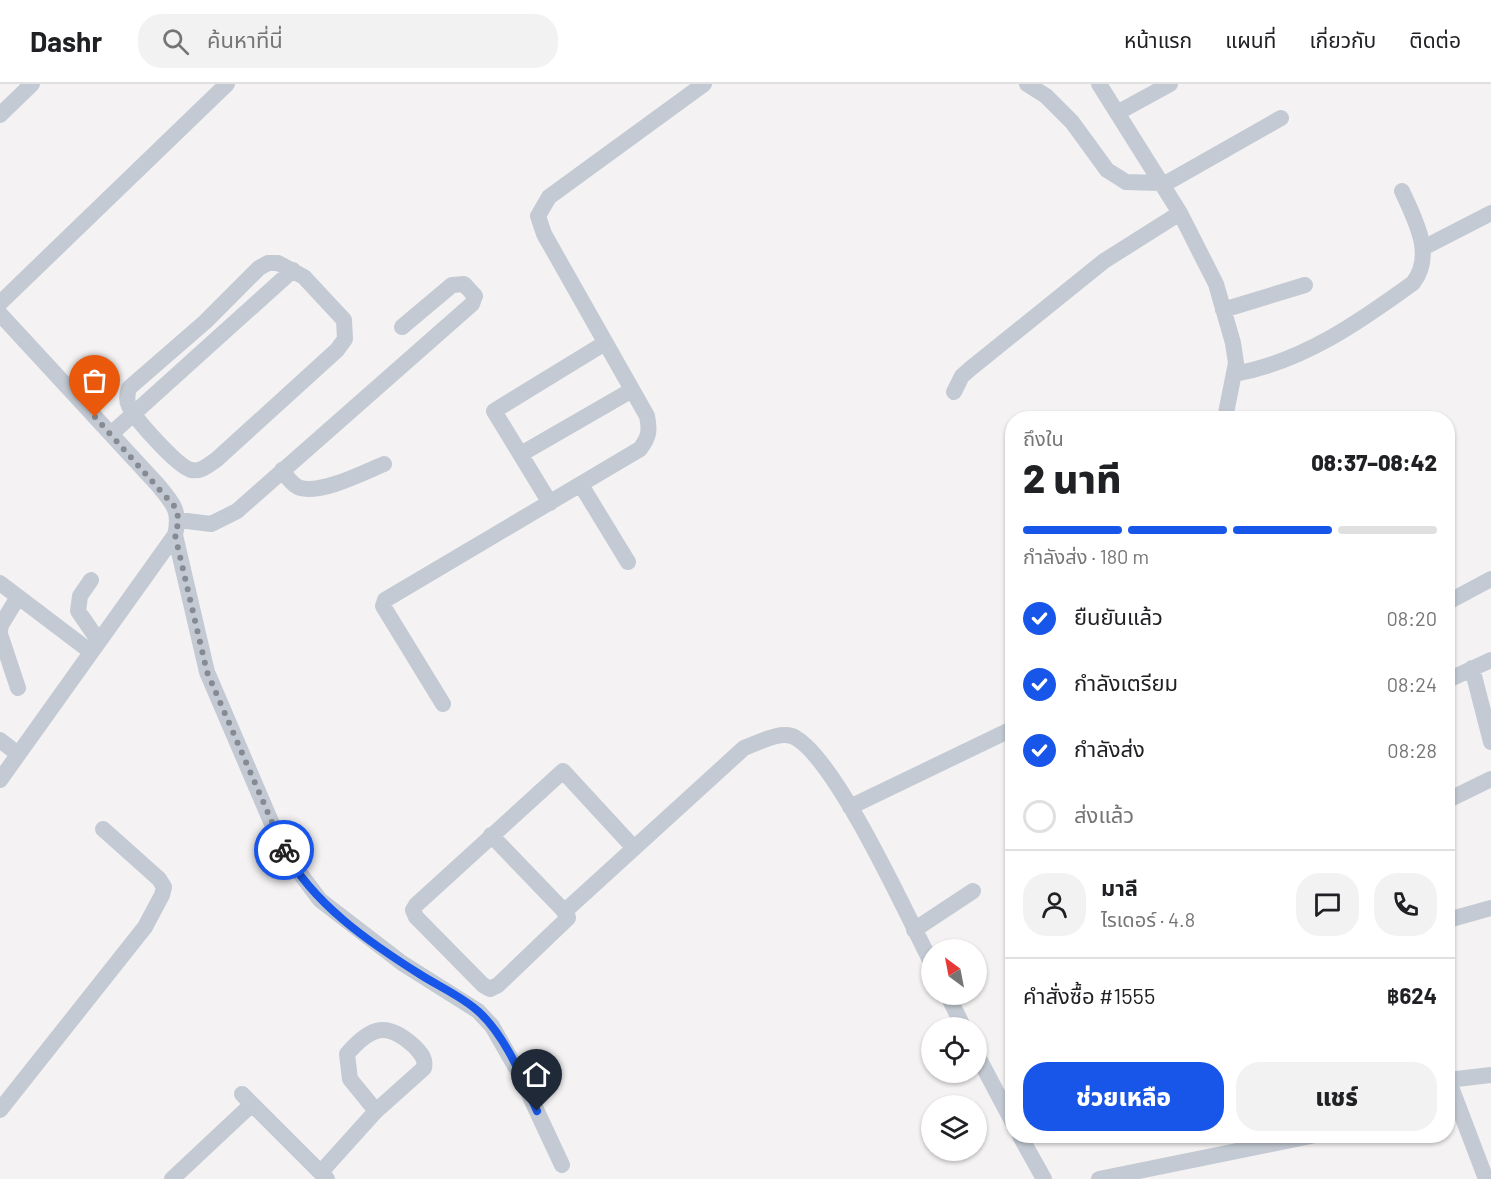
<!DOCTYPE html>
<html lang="th">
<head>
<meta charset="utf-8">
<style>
	:root { --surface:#fff; --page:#f2f2f2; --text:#202124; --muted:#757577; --line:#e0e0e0; --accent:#1756e9 }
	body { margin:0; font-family:Barlow,"Noto Sans Thai",sans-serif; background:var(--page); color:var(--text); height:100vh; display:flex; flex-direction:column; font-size:22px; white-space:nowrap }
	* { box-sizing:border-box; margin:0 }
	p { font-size:20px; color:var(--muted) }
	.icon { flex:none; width:33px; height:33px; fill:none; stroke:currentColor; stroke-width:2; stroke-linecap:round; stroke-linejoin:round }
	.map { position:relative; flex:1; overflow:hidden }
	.details { position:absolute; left:1005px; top:327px; width:450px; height:732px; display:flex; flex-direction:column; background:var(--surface); border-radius:24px; box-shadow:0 2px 4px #0004 }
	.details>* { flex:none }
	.needle { width:39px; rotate:328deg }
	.buttons { position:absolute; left:921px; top:855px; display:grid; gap:12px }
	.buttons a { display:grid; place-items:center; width:66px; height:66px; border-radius:50%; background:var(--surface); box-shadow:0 2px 4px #0004; font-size:30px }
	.pin { position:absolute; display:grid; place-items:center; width:51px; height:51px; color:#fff; margin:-62px -26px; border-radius:50% 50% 50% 0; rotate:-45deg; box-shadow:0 0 6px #0007 }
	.pin .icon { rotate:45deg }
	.courier { position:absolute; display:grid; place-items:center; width:60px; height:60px; margin:-30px; border:4px solid #1756e9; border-radius:50%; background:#fff; color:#222; box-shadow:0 2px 8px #0007 }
	.headline em { font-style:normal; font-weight:800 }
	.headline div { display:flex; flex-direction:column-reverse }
	.headline { display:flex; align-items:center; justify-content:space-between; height:102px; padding:0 18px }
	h1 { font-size:39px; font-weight:800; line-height:45px }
	.bar { display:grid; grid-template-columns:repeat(4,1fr); gap:9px 6px; align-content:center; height:72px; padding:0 18px }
	.bar i { height:8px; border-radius:4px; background:var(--line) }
	.bar .selected { background:var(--accent) }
	.bar p { grid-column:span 4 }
	.line { display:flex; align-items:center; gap:15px; padding:0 18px; border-top:2px solid var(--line) }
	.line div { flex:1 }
	.round { display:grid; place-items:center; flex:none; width:63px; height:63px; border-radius:24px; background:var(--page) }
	ol { padding:0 18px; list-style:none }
	li { display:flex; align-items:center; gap:18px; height:66px }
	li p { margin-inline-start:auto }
	li .icon { padding:6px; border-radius:50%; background:var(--accent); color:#fff; stroke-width:4 }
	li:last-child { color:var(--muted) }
	li i { width:33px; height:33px; border:3px solid var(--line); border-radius:50% }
	.cta { display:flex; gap:12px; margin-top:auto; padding:12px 18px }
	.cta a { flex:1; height:69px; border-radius:24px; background:var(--accent); color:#fff; font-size:24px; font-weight:800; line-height:69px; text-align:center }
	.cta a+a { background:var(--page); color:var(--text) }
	header { display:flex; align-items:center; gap:36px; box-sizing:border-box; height:84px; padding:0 30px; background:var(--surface); border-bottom:2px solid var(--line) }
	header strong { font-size:28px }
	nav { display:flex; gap:33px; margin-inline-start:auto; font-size:21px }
	.search { width:420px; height:54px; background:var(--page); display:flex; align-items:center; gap:15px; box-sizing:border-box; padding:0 21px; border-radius:24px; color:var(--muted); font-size:22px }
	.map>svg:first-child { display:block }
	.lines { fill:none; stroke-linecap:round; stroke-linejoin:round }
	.minor { stroke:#c3cad3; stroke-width:16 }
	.done { stroke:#858a93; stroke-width:6; stroke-dasharray:0 10.8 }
	.route { stroke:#1756e9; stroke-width:8 }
</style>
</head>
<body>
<header>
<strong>Dashr</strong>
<div class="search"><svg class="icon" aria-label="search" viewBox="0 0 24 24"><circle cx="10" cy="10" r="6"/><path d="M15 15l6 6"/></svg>ค้นหาที่นี่</div>
<nav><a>หน้าแรก</a><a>แผนที่</a><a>เกี่ยวกับ</a><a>ติดต่อ</a></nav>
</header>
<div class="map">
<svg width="1491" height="1095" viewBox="0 0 1491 1095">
	<rect width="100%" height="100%" fill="#f4f2f2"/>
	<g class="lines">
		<path class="minor" d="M1027 0 1046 12 1072 38 1107 86 1126 98 1161 99
			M1099 0 1180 129 1216 200 1233 259 1236 279 1225 334
			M1117 29 1170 0
			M0 31 32 0
			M1163 101 1281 34
			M1423 164 1491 129
			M268 179H278L304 193 344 236 345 255 337 266 216 376C208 381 201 388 191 386 177 382 135 335 129 322 126 316 127 311 129 304L205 238 259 184Z
			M0 219 227 0
			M1223 226 1305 201
			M0 230 157 400C173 419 181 427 175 451L0 696
			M1234 290C1302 278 1358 239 1413 199 1435 171 1415 136 1402 107
			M954 308 962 292 970 285 1104 177 1180 129
			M111 350 293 186
			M521 370 632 306
			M282 386C286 392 292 400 298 403 318 412 365 388 384 380
			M581 401 628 478
			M550 419 494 327 605 259
			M179 436 211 440 237 427 472 220 475 212 464 200 452 201 402 243
			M175 451 207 588 284 768 320 816 402 879 478 927 492 942 520 991 562 1081
			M91 496 80 512 78 527 98 556
			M0 499 91 568
			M1448 518 1491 495
			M0 547 1 541 18 513
			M0 550 18 604
			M1472 584 1491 658
			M1448 596 1491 576
			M443 620 383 522 385 516 640 365C649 353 650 347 647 332L544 150 538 132 549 113 704 0
			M0 656 18 670
			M1448 716 1491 695
			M850 723 1012 645
			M491 751 567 830 568 834 498 901 490 905 483 901 416 833 413 826 416 821 563 687 634 764
			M564 828 744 664C758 659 782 645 796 654 838 679 907 831 932 880
			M1448 836 1491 824
			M914 846 973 807
			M947 910 964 944
			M976 969 1012 1037
			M1448 995 1486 1095
			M1448 996 1491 991
			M242 1010 327 1095
			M0 1026 145 843 162 811 164 803 159 795 103 745
			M1020 1052 1044 1095
			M321 1088 376 1027 424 984C426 974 421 970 415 963 387 937 371 942 347 970L350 995 376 1027
			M172 1095 252 1020
			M1099 1095 1311 1052"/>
	</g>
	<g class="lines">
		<path class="done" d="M95 333 175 423 179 436 175 451 207 588 284 766"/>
		<path class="route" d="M284 766C313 820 370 859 421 891 440 903 463 913 479 928 506 953 522 994 537 1027"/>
	</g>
</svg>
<div class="buttons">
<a><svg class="needle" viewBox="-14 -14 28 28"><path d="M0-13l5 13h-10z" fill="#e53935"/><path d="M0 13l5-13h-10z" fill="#757577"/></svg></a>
<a><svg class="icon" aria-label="locate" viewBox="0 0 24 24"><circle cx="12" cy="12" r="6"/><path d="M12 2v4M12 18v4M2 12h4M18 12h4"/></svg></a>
<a><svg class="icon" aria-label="layers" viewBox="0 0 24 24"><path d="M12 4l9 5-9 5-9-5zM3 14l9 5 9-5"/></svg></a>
</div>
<div class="pin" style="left:95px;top:333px;background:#ea580c"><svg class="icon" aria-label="bag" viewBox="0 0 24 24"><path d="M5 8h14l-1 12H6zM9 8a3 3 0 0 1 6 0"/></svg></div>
<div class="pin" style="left:537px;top:1027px;background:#1f2937"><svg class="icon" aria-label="home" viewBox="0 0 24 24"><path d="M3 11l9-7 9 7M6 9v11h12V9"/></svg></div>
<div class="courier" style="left:284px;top:766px"><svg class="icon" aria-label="bike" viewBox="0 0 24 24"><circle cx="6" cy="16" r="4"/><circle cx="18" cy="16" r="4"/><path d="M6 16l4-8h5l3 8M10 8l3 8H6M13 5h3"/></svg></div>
<section class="details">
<div class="headline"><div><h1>2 นาที</h1><p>ถึงใน</p></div><em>08:37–08:42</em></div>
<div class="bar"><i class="selected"></i><i class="selected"></i><i class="selected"></i><i></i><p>กำลังส่ง · 180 m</p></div>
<ol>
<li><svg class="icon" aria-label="check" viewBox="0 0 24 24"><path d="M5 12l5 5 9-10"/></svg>ยืนยันแล้ว<p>08:20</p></li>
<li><svg class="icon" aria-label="check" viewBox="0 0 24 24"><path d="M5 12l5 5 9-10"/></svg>กำลังเตรียม<p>08:24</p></li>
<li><svg class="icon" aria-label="check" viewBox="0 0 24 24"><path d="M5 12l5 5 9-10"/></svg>กำลังส่ง<p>08:28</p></li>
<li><i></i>ส่งแล้ว</li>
</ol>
<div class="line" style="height:108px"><a class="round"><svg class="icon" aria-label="person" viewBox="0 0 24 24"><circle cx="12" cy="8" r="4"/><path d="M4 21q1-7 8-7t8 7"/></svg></a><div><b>มาลี</b><p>ไรเดอร์ · 4.8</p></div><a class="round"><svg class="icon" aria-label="chat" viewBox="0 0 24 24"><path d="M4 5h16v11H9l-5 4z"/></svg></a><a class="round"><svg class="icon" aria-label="phone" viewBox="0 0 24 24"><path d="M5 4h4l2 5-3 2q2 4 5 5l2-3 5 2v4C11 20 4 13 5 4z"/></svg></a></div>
<div class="line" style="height:78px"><div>คำสั่งซื้อ #1555</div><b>฿624</b></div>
<div class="cta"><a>ช่วยเหลือ</a><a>แชร์</a></div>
</section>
</div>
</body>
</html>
